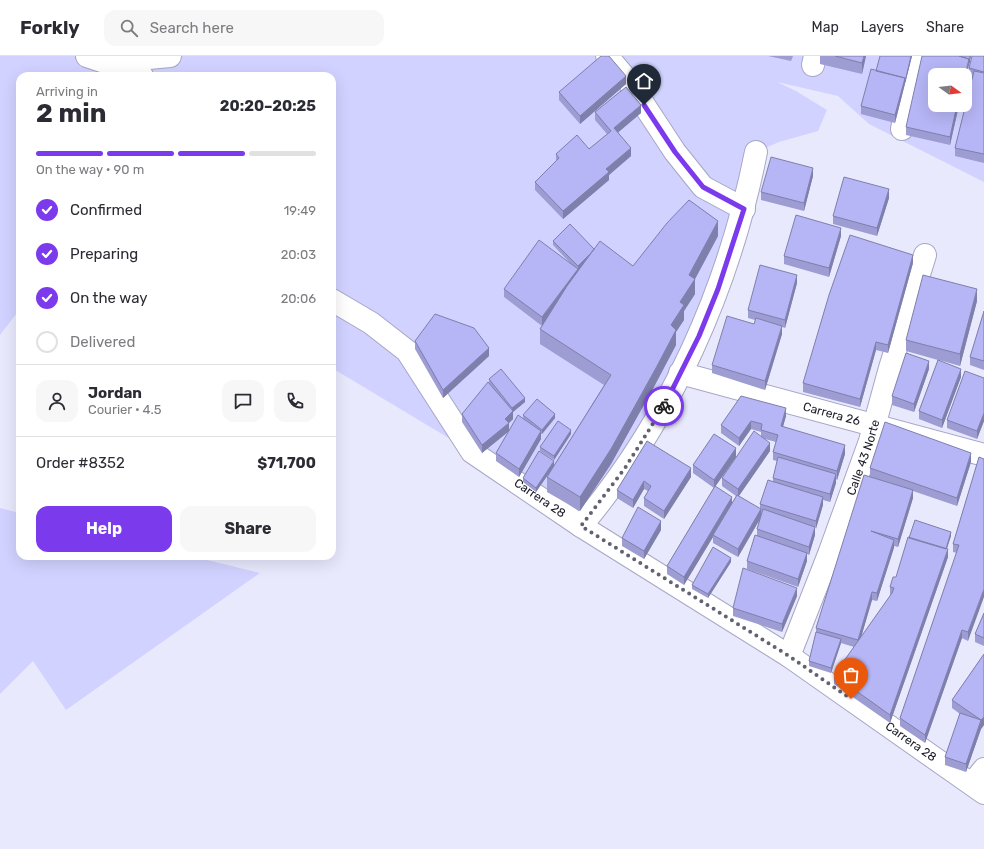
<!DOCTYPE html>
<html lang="en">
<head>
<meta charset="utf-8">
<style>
	:root { --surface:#fff; --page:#f7f7f7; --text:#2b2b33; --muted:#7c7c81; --line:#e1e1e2; --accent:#7c3aed }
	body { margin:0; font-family:Rubik,sans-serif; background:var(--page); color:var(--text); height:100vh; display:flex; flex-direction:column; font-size:15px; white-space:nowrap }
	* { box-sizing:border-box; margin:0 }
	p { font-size:13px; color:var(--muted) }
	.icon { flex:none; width:22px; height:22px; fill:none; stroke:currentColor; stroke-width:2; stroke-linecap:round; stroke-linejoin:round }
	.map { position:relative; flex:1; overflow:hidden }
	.drawer { position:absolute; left:16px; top:16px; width:320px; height:488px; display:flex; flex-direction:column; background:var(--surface); border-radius:12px; box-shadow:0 4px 16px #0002 }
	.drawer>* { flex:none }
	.needle { width:26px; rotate:105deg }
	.buttons { position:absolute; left:928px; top:12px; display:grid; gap:8px }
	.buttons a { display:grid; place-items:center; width:44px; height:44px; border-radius:8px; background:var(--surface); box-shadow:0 4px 16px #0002; font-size:20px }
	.pin { position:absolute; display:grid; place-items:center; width:34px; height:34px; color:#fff; margin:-41px -17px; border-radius:50% 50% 50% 0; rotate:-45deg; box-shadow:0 0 4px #0007 }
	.pin .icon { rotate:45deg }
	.courier { position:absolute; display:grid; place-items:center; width:40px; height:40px; margin:-20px; border:3px solid #7c3aed; border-radius:50%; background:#fff; color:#222; box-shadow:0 1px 5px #0007 }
	.headline em { font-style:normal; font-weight:700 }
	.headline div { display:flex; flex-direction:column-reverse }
	.headline { display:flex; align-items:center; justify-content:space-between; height:68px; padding:0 20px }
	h1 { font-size:26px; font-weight:700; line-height:30px }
	.bar { display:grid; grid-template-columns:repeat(4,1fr); gap:6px 4px; align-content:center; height:48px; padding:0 20px }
	.bar i { height:5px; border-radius:3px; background:var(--line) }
	.bar .selected { background:var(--accent) }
	.bar p { grid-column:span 4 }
	.line { display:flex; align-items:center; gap:10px; padding:0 20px; border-top:1px solid var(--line) }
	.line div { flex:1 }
	.round { display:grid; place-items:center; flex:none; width:42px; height:42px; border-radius:12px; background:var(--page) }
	ol { padding:0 20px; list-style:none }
	li { display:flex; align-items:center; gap:12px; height:44px }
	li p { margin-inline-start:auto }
	li .icon { padding:4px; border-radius:50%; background:var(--accent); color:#fff; stroke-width:4 }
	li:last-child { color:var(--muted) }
	li i { width:22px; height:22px; border:2px solid var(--line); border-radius:50% }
	.action { display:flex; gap:8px; margin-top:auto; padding:8px 20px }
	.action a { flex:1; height:46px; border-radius:12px; background:var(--accent); color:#fff; font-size:16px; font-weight:700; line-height:46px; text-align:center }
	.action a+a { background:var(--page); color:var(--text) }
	header { display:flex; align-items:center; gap:24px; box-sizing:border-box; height:56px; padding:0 20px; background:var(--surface); border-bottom:1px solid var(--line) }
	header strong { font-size:19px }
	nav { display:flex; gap:22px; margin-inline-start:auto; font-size:14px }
	.search { width:280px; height:36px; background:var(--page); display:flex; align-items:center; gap:10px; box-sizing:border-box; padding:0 14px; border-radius:12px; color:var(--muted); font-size:15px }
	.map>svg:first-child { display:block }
	.green { fill:#d1d2ff; fill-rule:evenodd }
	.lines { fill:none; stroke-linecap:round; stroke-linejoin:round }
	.street-casing { stroke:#a6a6c6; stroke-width:24 }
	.secondary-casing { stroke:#a6a6c6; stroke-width:24 }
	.street { stroke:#fff; stroke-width:22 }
	.secondary { stroke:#fff; stroke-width:22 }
	.wall { fill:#9d9cd3; fill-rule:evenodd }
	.shaded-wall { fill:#7f7fac }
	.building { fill:#b6b5f5; stroke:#7f7fac }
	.done { stroke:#626272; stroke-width:4; stroke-dasharray:0 7.2 }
	.route { stroke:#7c3aed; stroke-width:5 }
	.labels { text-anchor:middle; stroke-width:3.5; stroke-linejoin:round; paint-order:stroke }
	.street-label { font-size:12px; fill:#1a1a26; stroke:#e9e9fe }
</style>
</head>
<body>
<header>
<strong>Forkly</strong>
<div class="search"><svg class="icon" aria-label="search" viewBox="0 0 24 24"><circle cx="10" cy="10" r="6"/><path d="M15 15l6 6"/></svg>Search here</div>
<nav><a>Map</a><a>Layers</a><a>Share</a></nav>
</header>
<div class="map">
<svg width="984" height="793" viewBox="0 0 984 793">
	<rect width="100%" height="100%" fill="#e9e9fe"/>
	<path class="green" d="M0 0H984V126L869 68 838 40 777 26 796 35 827 54 818 75 779 86 756 96 718 233 581 470 472 396 332 312V20H20V253L0 279ZM935 19H965V49H935Z
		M0 452 20 457V500H191L260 517 66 654 33 605 0 638Z"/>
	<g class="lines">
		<defs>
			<g id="street">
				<path d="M607 0 629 26 675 96 703 131 744 153"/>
				<path d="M106 6 170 0"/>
				<path d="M813 9 815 0"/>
				<path d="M902 73 916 0"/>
				<path id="s1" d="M680 317 984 399"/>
				<path d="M581 470C671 363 729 232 756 96"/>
				<path id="s2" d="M789 600 829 498 870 385 890 312 925 199"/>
				<path d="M972 728 984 713"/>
			</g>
			<g id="secondary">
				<path d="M87 0 132 15 142 20"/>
				<path id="s3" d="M332 244 371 267 407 295 472 396 581 470 789 600 984 737"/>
			</g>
		</defs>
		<use href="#street" class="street-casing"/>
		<use href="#secondary" class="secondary-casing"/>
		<use href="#street" class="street"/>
		<use href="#secondary" class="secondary"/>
	</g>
	<path class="wall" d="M768 0H793L791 5Z
		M820 0H866L862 18 820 8Z
		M880 0H912L895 67 861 58V50L876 15Z
		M984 0V107L955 100V92L972 21 969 20V12Z
		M969 11 935 49H959L950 89 906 79V71Z
		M626 28 580 68 559 44V36Z
		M595 56 641 57 618 76 631 100 609 119V124L563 163 535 134V126L556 106V98L589 93 607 78 595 64Z
		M813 120 804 155 761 144V136Z
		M889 142 877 180 833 168V160Z
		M718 180 695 223V238L684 255V264L676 276V289L656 327 611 408 580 455 547 436V421L604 329 540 288V273L542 270 504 241V233L572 209 553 189V185L594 193 633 210Z
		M841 180 829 221 784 208V200Z
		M913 207 888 297 876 294 860 351 803 336V327Z
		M797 227 785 272 782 271V278L765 334 712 317V309L754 268 755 264 748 262V254Z
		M977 245 960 310 939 304 961 321 942 372 919 363V355L938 304 906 295V284Z
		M984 255V314L970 309V301Z
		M415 285 489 300 443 342 415 293Z
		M929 313 914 356 892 349V340Z
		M984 322V365L977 383 947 372V364Z
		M489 323 525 346 513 356V363L509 367V374L523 363V359L555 362 542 378H541V383L519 421 496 405V397L508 376 482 397 462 366V358L489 327Z
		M786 360 783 370 845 398 837 424 836 423V427L830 446 823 444V449L815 473V479L809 499 807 498V505L798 531 747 513V505L757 480V473L759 465 738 501 713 487V481L684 529 667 518V510L714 432 693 417V409L736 401 715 431 732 447 736 440 722 430V422L761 381V376L751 373 739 390 721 377V369ZM765 383 776 386 773 396V404L777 405 773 422V426L760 448V453L739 440 770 395Z
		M571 378 554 404 540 395V391Z
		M647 385 691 421 664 463 644 450V442L648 435 644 433 633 452 617 442V434Z
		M979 401 968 585 962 582 925 687 900 670V662L957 497 953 496V488Z
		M971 406 957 450 913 435V442L898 491 894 490 877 545 872 544 861 581 891 539H890V531L896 521 951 480 947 493 948 501 890 667 834 628V619L854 591 841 587 831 617 809 610V605L816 576V572L870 420V412Z
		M554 410 536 436 523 426V422Z
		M661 474 644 503 622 490V482Z
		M731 506 708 542 692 533V529Z
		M797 540 782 576 733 560V552Z
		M984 557V590L975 586V578Z
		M984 598V669L981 673 966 716 945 709V701L960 658 952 652V644Z"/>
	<path class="shaded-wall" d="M864 0H866L862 18V7Z
		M911 0H912L895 67V59Z
		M970 0H971L965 26V19L969 3Z
		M626 20V28L580 68V60Z
		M641 49V57L614 80V72Z
		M957 49H959L950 89V81Z
		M631 92V100L609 119V124L563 163V155L606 113Z
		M813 112V120L804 155V147Z
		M889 133V142L877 180V172Z
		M718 165V180L695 223V238L684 255V264L676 276V289L656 327 611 408 580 455V441L671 269 680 246 689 219Z
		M841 172V180L829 221V212Z
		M595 194V198L578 214V221L542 270V261L578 213V210Z
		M913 199V207L888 297V289Z
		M797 219V227L785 272V264Z
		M977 233V245L960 310V298Z
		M782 270V278L765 334V325Z
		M876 286V294L860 351V343Z
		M489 292V300L443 342V334Z
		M929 305V313L914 356V348Z
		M961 313V321L942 372V364Z
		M525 342V346L513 356V363L509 367V375L482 397V389L505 363 512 356V352Z
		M786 352V360L781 378V370Z
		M984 357V365L977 383V375Z
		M555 358V362L542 378V374Z
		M751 365V373L739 390V382Z
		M571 374V378L554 404V400Z
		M541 375V383L519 421V413Z
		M770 387V395L738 441V433Z
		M845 389V398L837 424V415Z
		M736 392V401L714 432V424Z
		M971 397V406L957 450V442Z
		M554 405V410L536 436V432Z
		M691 412V421L664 463V455Z
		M836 418V427L830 446V438Z
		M644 425V433L633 452V444Z
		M913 434V442L898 491V483Z
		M732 441V449L713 479V481L684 529V521Z
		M823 441V449L816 473V465Z
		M761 453V461L738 501V493Z
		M661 465V474L644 503V495Z
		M815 471V479L809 499V491Z
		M951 476V480L944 500V496Z
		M894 484V492L877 545V537Z
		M948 493V501L890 667V659Z
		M807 497V505L798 531V523Z
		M731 502V506L708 542V538Z
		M797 532V540L782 576V568Z
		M984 533V541L968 585V576Z
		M872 536V544L858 592V584Z
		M962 574V582L925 687V679Z
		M841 583V587L831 617V612Z
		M984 661V669L981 673 966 716V708L981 664Z"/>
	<path class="building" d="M601 0H609L626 20 580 60 559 36Z
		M835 0H864L862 7Z
		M880 0H911L905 26V22L876 15Z
		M922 0H959L969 3 965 19H935V49H957L950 81 906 71Z
		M959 0H970L969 7V3Z
		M972 0H984V16L969 12Z
		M871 13 905 22 895 59 861 50Z
		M974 15 984 17V98L955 92Z
		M626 31 641 49 614 72 631 92 606 113 609 116 563 155 535 126 559 102 556 98 577 79 589 93 611 75 595 56Z
		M771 101 813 112 804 147 761 136Z
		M844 121 889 133 877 172 833 160Z
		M689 144 718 165 689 219 695 223 680 246 684 249 671 269 676 274 656 312 611 393 580 441 547 421 611 319 540 273 567 230 600 185 633 210 667 167Z
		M796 159 841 172 829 212 784 200Z
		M570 168 594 193 591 197 578 210 553 185Z
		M850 179 913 199 888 289 876 286 860 343 803 327 829 239Z
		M539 184 578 213 542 261 504 233Z
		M760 209 797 219 785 264 748 254Z
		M923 219 977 233 960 298 906 284Z
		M984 255V305L970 301Z
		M435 258 474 272 489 292 443 334 415 285Z
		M727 260 754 268 756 262 782 270 765 325 712 309Z
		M906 297 929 305 914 348 892 340Z
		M938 304 961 313 942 364 919 355Z
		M501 313 525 342 512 352 489 323Z
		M965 315 984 322V357L977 375 947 364Z
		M488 326 513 355 505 363 509 367 482 389 462 358Z
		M741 340 786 352 781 370 845 389 837 415 773 396 778 379 761 374 762 368 751 365 739 382 721 369Z
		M537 343 555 358 542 374 523 359Z
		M518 359 541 375 519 413 496 397Z
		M558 365 571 374 554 400 540 391Z
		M885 366 971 397 957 442 870 412Z
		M754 375 770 387 738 433 722 422Z
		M714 378 736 392 714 424 693 409Z
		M647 385 691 412 664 455 644 442 651 430 644 425 633 444 617 434Z
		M539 395 554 405 536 432 523 422Z
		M778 401 836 418 830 438 773 422Z
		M979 401 984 403V533L968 576 962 574 925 679 900 662 959 489 953 488Z
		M864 419 913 434 898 483 871 475 894 484 877 537 872 536 858 584 816 572Z
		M768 424 823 441 816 465 760 448Z
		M715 430 732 441 684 521 667 510Z
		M737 439 761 453 738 493 713 479Z
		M638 451 661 465 644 495 622 482Z
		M763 453 815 471 809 491 757 473Z
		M915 464 951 476 946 493 909 482Z
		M755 479 807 497 798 523 747 505Z
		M908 481 948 493 890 659 834 619 892 537 894 532 890 531 893 521H896Z
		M713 491 731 502 708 538 692 529Z
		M743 512 797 532 782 568 733 552Z
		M984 557V582L975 578Z
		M816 576 841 583 831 612 809 605Z
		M984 598V661L981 664 966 708 945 701 960 657 981 664 952 644Z"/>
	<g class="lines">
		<path class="done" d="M664 350 625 412 581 470 789 600 851 643"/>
		<path class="route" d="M644 49 675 96 703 131 744 153 718 233 699 280 664 350"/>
	</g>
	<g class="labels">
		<g class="street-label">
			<text dy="4" stroke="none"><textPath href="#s1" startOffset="157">Carrera 26</textPath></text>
			<text dy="4" stroke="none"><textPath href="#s2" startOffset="212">Calle 43 Norte</textPath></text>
			<text dy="4" stroke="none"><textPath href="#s3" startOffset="293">Carrera 28</textPath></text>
			<text dy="4" stroke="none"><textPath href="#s3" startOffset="737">Carrera 28</textPath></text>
		</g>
	</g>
</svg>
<div class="buttons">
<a><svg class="needle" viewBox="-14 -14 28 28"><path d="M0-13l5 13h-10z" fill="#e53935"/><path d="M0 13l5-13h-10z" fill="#7c7c81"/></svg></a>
</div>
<div class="pin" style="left:851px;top:643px;background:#ea580c"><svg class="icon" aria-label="bag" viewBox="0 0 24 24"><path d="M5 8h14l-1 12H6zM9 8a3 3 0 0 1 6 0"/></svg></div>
<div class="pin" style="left:644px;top:49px;background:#1f2937"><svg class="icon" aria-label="home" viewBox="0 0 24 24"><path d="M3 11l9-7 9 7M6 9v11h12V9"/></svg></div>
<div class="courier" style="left:664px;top:350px"><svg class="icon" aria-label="bike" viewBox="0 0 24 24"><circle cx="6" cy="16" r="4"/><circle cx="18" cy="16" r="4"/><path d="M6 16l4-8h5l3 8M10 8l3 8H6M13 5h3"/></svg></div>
<section class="drawer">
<div class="headline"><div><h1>2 min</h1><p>Arriving in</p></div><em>20:20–20:25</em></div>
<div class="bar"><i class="selected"></i><i class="selected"></i><i class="selected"></i><i></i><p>On the way · 90 m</p></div>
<ol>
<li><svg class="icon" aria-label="check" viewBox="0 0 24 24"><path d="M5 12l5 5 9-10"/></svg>Confirmed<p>19:49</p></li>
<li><svg class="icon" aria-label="check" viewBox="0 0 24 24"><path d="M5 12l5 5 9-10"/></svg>Preparing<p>20:03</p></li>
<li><svg class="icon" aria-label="check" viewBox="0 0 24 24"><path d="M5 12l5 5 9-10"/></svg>On the way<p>20:06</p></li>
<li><i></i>Delivered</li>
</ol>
<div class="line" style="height:72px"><a class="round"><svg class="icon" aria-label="person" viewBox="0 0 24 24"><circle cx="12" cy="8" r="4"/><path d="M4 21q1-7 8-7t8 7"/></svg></a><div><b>Jordan</b><p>Courier · 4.5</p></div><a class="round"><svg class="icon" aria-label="chat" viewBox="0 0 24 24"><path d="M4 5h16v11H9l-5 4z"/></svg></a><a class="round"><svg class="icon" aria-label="phone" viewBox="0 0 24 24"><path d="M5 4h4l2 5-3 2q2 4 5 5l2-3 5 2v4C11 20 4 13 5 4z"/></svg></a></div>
<div class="line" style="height:52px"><div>Order #8352</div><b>$71,700</b></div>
<div class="action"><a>Help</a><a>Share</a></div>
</section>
</div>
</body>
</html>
